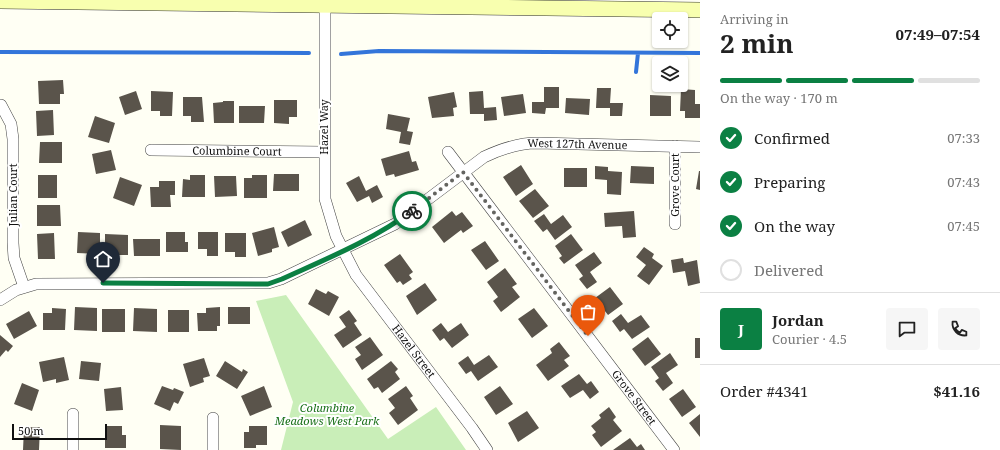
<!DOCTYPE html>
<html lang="en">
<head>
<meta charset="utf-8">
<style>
	:root { --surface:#fff; --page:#f6f6f6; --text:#222; --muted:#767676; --line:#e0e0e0; --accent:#0b8043 }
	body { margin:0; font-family:"Noto Serif",serif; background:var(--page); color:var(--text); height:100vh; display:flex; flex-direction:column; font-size:15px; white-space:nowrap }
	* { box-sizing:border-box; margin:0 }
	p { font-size:13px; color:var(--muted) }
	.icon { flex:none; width:22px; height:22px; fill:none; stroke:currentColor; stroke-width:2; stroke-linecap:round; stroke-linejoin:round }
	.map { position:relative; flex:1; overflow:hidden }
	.panel { display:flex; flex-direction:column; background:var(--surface); width:300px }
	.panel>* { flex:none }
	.fabs { position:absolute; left:652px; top:12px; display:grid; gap:8px }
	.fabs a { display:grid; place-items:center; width:36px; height:36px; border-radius:4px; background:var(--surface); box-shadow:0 1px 3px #0004; font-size:20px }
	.scale { position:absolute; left:12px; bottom:10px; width:95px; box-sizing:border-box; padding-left:4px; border:2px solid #101010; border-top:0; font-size:11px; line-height:14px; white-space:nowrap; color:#101010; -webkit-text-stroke:3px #fff; paint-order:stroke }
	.pin { position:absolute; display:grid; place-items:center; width:34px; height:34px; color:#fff; margin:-41px -17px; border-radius:50% 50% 50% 0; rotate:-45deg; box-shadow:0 0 4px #0007 }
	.pin .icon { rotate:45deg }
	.courier { position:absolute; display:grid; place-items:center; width:40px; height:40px; margin:-20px; border:3px solid #0b8043; border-radius:50%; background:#fff; color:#222; box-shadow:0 1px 5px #0007 }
	.head em { font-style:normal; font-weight:700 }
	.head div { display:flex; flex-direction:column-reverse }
	.head { display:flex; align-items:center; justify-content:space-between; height:68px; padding:0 20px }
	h1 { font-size:26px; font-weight:700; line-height:30px }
	.bar { display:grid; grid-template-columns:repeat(4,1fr); gap:6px 4px; align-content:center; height:48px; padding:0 20px }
	.bar i { height:5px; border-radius:3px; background:var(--line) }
	.bar .current { background:var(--accent) }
	.bar p { grid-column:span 4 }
	.line { display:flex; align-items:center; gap:10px; padding:0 20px; border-top:1px solid var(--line) }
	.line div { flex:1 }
	.round { display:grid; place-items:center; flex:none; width:42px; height:42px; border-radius:4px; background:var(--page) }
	ol { padding:0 20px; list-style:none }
	li { display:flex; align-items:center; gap:12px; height:44px }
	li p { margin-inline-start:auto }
	li .icon { padding:4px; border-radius:50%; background:var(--accent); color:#fff; stroke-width:4 }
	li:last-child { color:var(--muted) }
	li i { width:22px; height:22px; border:2px solid var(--line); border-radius:50% }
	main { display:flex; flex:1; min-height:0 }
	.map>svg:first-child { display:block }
	.green { fill:#c9eeb8 }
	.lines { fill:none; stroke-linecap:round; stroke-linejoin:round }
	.stream { stroke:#3375da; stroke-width:4 }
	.building { fill:#5a544b }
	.street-casing { stroke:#434343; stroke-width:12 }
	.secondary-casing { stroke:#323232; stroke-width:16 }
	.street { stroke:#fff; stroke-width:11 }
	.secondary { stroke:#f8ffaf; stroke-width:15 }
	.done { stroke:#646460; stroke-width:4; stroke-dasharray:0 7.2 }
	.route { stroke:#0b8043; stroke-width:5 }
	.labels { text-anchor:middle; stroke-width:4; stroke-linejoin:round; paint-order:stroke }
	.street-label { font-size:11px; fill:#101010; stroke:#fff }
	.park-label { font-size:11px; font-style:italic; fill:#197019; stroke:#fff }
</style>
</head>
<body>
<main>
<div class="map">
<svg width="700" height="450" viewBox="0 0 700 450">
	<rect width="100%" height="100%" fill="#fffff4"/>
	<path class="green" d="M286 295 388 439 436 407 466 450H281L293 402 256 301Z"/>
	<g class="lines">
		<path class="stream" d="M0 52 309 53
			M341 54 379 51 700 53
			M636 72 638 53"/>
	</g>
	<path class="building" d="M63 80 64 94H60V104H39L38 81Z
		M544 87H559V108H546L545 114 532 113V102H544Z
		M597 88H611L610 103H623L622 116H610V108H596Z
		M681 89 695 90V104H700V118H685V111H680Z
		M136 91 142 109 125 115 119 97Z
		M151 91 173 92 172 116H160V111H151Z
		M483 91 484 108 496 107 497 120 484 121V114H470L469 92Z
		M454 92 457 107 453 108 454 116 432 118 428 97Z
		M523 94 526 113 504 116 501 97Z
		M650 95 671 96V116H650Z
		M183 97H202L204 122H191V116H183Z
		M566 98 590 99 589 115 565 113Z
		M274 100H297V117H289V124L274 123Z
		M223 101H234V123H214L213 103 223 102Z
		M239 106H265L264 123H239Z
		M53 110 54 135 37 136 36 111Z
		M388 114 410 118 407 131 413 132 410 145 399 143 401 132 386 129Z
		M95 116 115 123 109 143 88 137Z
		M40 142H62V163H39Z
		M111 150 116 170 96 174 92 154Z
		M409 151 412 162 416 161 419 170 395 177 394 174 386 176 381 159Z
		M521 165 533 184 516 196 503 177Z
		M595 166 608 167V171L622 172 621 195 607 194V180L595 179Z
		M631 166 654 167V184L630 183Z
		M564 168H587V187H564Z
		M699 171H700V190L696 189Z
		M274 174H299V191H273Z
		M38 175H57V198H38Z
		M190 175H205V197H182L183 179 190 180Z
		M252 175H267V198H244V178H252Z
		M214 176H236L237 196 215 197Z
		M359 176 366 191 377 185 383 197 372 203 369 196 357 202 346 183Z
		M120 177 142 185 134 206 113 198Z
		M159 181H175V195H170L171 207H151L150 187H159Z
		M535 189 549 206 533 218 519 201Z
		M37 205H60L61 226H37Z
		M452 211 456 216 462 212 473 226 463 233 461 230 444 243 432 227Z
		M634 211 636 237 623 238 622 226 605 227 604 213Z
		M544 214 551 224 563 215 572 227 555 240 547 229 543 232 534 221Z
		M305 220 312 235 288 247 281 232Z
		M274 227 279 247 272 249V252L258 256 252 233Z
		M78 232 100 233V254L77 253Z
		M166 232H185V242H188V252H166Z
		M198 232H218V256H207V249H198Z
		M54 233 55 259H38L37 234Z
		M225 233H246V257H235V252H225Z
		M105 234 128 235V255H114V251H105Z
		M571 234 583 250 564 264 559 258 562 256 555 246Z
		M133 239H160V256H134Z
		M485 241 499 261 486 270 471 250Z
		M644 247 654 254 652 258 663 266 649 285 637 276 646 265 636 257Z
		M594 252 602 263 590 272 597 282 587 289 579 279 583 276 575 265Z
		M400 254 413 272 409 275 412 279 403 285 400 281 397 283 384 265Z
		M683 258 684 263 697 260 700 283 688 286 685 271 673 273 671 260Z
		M505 268 517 284 512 287 520 297 501 312 493 301 498 297 487 282Z
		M425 283 437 300 417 315 406 296Z
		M610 287 623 304 608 315 595 298Z
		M316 289 326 294 328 291 339 297 329 316 308 304Z
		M75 307 97 308V331L74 330Z
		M220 307V326H217V331H198L197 313H206V308Z
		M228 307H250V324H228Z
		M52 308 66 309 65 330H43V313H52Z
		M134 308 157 309V332L133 331Z
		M534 308 548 326 532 338 518 319Z
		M102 309H125V332H102Z
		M168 310H189V332H168Z
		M349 310 357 321 354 323 362 335 343 348 334 335 346 327 339 317Z
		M29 311 37 326 14 339 6 324Z
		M621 314 628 323 641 315 650 327 632 339 624 329 620 332 612 321Z
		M441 323 448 332 461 323 469 335 452 348 444 338 440 341 432 330Z
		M0 335 13 346 8 352 6 350 0 357Z
		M370 337 383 355 362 370 355 359 361 355 355 347Z
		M648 337 661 354 645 366 632 349Z
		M695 338H700V358H695Z
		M559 342 570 356 564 360 569 366 548 381 536 365 552 353 550 349Z
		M670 353 678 365 666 373 673 383 663 391 655 381 659 378 651 367Z
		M489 355 498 367 478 381 471 371 466 374 458 363 468 356 474 365Z
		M64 357 69 380 56 383V379L43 382 39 362Z
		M204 358 210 376 203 378 204 382 190 387 183 364Z
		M81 361 101 363 99 381 79 379Z
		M225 361 242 372 243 369 248 372 237 389 216 376Z
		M391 361 398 369 395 372 400 379 382 393 378 387 374 389 367 379Z
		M579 374 587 384 591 381 599 392 590 399 583 390 570 398 561 386Z
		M22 383 39 390 32 411 14 404Z
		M162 386 173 390 174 388 184 392 178 404 174 402 170 411 154 404Z
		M264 386 272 407 250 416 241 396Z
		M406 386 413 396 410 398 418 410 398 425 389 413 395 408 388 399Z
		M500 386 513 404 496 415 484 397Z
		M121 387 123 410 106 411 104 389Z
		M683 389 696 407 682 417 669 399Z
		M609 407 616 417 613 420 622 431 601 447 592 435 596 432 591 426 601 418 599 415Z
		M527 411 539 428 518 442 508 423Z
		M700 414V437L689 423Z
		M160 425 181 426V450L160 449Z
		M105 426H122V435H126V448H105Z
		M249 426H267V445H256V448H244V432H249Z
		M33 427H40L39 450H23L24 428Z
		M630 438 637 447 641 444 645 450H613Z"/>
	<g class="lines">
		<defs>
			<g id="street">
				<path id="s1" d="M325 0V199L336 236 356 275 472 428 487 450"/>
				<path d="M1 105 11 124 13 139V243L14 258 24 287"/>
				<path id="s2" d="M151 150 324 152"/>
				<path id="s3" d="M448 152 674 450"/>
				<path d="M675 224V146"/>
				<path id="s4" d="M0 300 16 290 36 284 268 283 281 279 395 224 484 157C501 149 518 143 537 143L700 147"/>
				<path d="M73 450V414"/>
				<path d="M213 450V418"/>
			</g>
			<path id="secondary" d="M0 1 700 10"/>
		</defs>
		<use href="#street" class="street-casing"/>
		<use href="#secondary" class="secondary-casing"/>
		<use href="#street" class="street"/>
		<use href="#secondary" class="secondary"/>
	</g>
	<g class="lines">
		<path class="done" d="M412 211 463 172 588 336"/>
		<path class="route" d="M103 283 268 284 282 279C326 259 373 240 412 211"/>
	</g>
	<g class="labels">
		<g class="street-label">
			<text transform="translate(324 127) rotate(-90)" y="4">Hazel Way</text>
			<text dy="4" stroke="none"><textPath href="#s4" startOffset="619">West 127th Avenue</textPath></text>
			<text dy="4" stroke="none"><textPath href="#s2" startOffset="86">Columbine Court</textPath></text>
			<text transform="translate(675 185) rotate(-90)" y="4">Grove Court</text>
			<text transform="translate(13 195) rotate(-90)" y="4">Julian Court</text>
			<text dy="4" stroke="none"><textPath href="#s1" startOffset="377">Hazel Street</textPath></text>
			<text dy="4" stroke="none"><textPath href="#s3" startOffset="308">Grove Street</textPath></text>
		</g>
		<g class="park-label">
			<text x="327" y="412">Columbine<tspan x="327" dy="13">Meadows West Park</tspan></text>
		</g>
	</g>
</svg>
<div class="fabs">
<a><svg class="icon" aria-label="locate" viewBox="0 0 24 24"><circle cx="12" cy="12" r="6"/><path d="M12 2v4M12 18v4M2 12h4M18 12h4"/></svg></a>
<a><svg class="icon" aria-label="layers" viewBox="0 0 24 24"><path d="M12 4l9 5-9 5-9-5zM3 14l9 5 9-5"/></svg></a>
</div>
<div class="scale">50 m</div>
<div class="pin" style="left:588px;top:336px;background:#ea580c"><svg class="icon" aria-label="bag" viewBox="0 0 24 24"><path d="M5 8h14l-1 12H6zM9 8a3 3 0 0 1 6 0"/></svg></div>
<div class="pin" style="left:103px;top:283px;background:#1f2937"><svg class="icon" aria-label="home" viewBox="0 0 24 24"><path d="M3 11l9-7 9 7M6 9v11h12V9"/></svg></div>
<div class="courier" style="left:412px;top:211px"><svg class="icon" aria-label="bike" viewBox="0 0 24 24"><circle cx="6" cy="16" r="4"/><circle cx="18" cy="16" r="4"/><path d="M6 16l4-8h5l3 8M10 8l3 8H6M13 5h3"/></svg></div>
</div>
<section class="panel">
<div class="head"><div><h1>2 min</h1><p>Arriving in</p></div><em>07:49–07:54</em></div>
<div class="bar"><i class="current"></i><i class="current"></i><i class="current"></i><i></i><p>On the way · 170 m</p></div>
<ol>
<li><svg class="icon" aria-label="check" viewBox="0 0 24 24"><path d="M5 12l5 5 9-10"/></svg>Confirmed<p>07:33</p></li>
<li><svg class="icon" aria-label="check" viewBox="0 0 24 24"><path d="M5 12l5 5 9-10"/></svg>Preparing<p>07:43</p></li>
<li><svg class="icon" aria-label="check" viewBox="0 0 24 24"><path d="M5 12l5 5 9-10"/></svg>On the way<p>07:45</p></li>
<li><i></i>Delivered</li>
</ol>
<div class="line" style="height:72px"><b class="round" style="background:var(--accent);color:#fff">J</b><div><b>Jordan</b><p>Courier · 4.5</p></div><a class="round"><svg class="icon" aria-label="chat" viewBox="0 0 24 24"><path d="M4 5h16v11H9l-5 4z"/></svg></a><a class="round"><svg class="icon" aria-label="phone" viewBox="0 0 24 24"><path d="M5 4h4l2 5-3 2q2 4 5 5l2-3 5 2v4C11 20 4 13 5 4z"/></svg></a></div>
<div class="line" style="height:52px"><div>Order #4341</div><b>$41.16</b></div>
</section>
</main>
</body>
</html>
